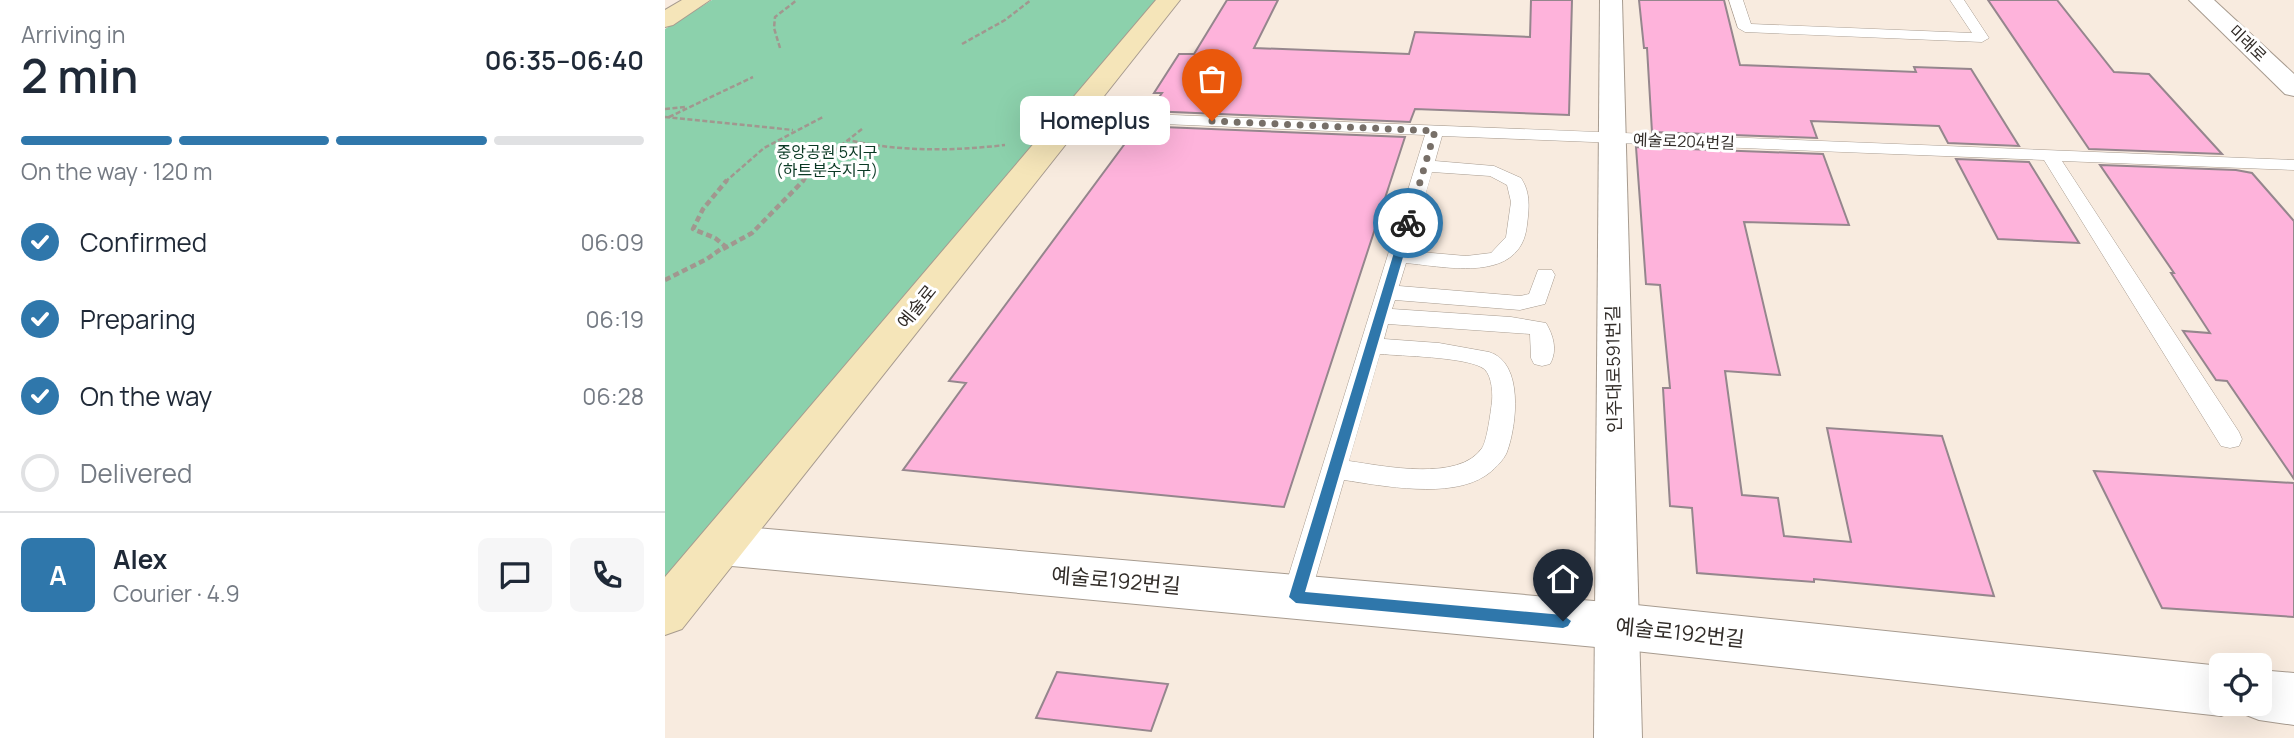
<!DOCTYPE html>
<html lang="en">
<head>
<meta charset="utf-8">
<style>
	:root { --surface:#fff; --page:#f6f6f7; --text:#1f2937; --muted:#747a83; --line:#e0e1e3; --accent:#2f77ab }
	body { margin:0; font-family:Manrope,"Noto Sans KR",sans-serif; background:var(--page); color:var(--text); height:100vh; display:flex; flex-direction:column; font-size:26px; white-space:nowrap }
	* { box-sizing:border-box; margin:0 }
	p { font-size:23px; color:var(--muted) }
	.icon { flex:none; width:38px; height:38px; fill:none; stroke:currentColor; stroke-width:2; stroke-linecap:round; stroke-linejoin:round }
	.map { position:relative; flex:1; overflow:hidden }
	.panel { display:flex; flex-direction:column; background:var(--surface); width:665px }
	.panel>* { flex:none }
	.tools { position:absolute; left:1544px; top:653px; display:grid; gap:14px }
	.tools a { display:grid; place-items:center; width:63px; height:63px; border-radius:10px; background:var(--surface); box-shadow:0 7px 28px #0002; font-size:35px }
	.pin { position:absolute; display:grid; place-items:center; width:60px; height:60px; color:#fff; margin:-72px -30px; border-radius:50% 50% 50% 0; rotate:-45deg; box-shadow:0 0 7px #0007 }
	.pin .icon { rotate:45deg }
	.courier { position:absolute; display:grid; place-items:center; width:70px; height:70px; margin:-35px; border:5px solid #2f77ab; border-radius:50%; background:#fff; color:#222; box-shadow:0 2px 9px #0007 }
	.bubble { position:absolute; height:49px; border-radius:10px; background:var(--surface); box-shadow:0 7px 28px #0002; font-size:23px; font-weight:600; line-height:49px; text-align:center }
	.headline em { font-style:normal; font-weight:600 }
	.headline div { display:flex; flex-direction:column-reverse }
	.headline { display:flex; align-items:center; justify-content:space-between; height:119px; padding:0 21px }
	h1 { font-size:46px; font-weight:600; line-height:52px }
	.bar { display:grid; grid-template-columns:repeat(4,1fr); gap:10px 7px; align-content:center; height:84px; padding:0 21px }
	.bar i { height:9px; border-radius:5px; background:var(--line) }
	.bar .current { background:var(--accent) }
	.bar p { grid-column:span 4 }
	.line { display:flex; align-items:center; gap:18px; padding:0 21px; border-top:2px solid var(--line) }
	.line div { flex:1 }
	.round { display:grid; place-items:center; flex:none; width:74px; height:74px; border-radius:10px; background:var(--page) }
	ol { padding:0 21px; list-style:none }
	li { display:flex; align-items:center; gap:21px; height:77px }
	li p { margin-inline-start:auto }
	li .icon { padding:7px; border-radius:50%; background:var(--accent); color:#fff; stroke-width:4 }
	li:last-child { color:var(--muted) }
	li i { width:38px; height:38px; border:4px solid var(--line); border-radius:50% }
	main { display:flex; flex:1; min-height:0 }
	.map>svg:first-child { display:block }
	.green { fill:#8cd1ac }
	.building { fill:#feb3db; stroke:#95868d; stroke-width:2 }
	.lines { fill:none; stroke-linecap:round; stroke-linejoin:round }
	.service-casing { stroke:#a79b8f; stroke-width:1 }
	.pedestrian-casing { stroke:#a79b8f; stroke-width:2 }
	.minor-casing { stroke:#a79b8f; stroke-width:2 }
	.tertiary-casing { stroke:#a79b8f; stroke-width:2 }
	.secondary-casing { stroke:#a79b8f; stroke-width:2 }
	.path-far1 { stroke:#a1978f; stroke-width:2.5; stroke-dasharray:5 2.5; stroke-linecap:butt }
	.path { stroke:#a1978f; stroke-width:4.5; stroke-dasharray:6 3.5; stroke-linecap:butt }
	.service { fill:#fff; fill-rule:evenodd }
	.pedestrian { fill:#fff; fill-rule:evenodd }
	.minor { fill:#fff; fill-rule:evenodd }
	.tertiary { fill:#fff; fill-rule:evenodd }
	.secondary { fill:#f5e5b9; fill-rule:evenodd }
	.route { fill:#2f77ab }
	.done { stroke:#776f68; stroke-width:7; stroke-dasharray:0 12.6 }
	.labels { text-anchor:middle; stroke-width:6; stroke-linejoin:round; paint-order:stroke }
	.far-street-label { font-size:16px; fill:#312c28; stroke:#fff }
	.far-park-label { font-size:16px; fill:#0a3924; stroke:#fff }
	.street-label { font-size:18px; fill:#312c28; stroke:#fff }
	.near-street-label { font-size:21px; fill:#312c28; stroke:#fff }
</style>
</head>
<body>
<main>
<section class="panel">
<div class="headline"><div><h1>2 min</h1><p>Arriving in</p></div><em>06:35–06:40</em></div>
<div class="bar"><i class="current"></i><i class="current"></i><i class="current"></i><i></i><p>On the way · 120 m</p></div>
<ol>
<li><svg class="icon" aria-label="check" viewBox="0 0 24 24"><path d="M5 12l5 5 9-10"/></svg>Confirmed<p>06:09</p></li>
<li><svg class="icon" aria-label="check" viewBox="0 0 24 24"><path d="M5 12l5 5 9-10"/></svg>Preparing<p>06:19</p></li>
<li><svg class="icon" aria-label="check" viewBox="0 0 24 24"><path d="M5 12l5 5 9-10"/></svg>On the way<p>06:28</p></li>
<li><i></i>Delivered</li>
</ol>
<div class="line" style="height:126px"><b class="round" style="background:var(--accent);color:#fff">A</b><div><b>Alex</b><p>Courier · 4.9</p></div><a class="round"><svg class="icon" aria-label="chat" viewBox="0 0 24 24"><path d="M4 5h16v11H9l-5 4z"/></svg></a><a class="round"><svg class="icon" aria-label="phone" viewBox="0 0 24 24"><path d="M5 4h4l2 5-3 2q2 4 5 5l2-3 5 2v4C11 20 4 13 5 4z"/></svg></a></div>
</section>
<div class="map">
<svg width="1629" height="738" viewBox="0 0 1629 738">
	<rect width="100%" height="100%" fill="#f8ebdf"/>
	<path class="green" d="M47 0H503L0 613V29Z"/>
	<path class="building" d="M562 0H613L589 48 744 54 750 32 865 37 866 0H907L904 115 750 109 745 122 484 111 497 93H489L514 54H529Z
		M974 0H1059L1075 65 1251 72 1249 67 1306 69 1354 146 1283 143 1274 126 1146 121 1152 138 987 132 982 48H979Z
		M1323 0H1392L1449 72 1484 74 1557 154 1424 149Z
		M473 126 740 137 619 507 238 470 301 383 284 381Z
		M971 147 1158 154 1184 225 1079 222 1115 375 1060 371 1077 495 1113 498 1119 536 1186 542 1162 428 1277 436 1329 596 1149 579V582L1032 573 1027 508 1005 506 998 388H1005L995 285 981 284Z
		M1291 159 1364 162 1414 243 1333 239Z
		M1435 165 1571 170 1587 173 1629 221V479L1562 381 1551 380 1518 331 1545 333 1506 273H1509Z
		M1429 471 1629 483V617L1497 608Z
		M392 672 503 684 486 731 371 718Z"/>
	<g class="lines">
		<defs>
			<path id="service" d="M1064 0H1078L1086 24 1307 33 1285 0H1299L1324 38 1317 42 1080 32 1073 28Z
				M408 111 1629 160V170L1397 161 1574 432 1577 439 1574 446 1565 448 1556 446 1379 160 777 136 770 161 829 166 856 178C866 193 864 209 862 225 856 284 782 267 741 263L734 286 855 296 864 294 873 270H887L890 275 880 304 855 310 730 300 727 309 846 317 881 323C888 335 893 350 885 364L877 366 869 364 866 358 865 334 723 324 719 339 774 343 824 352C859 362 852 425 842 452 839 460 828 471 820 476 785 499 718 486 679 480L645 597 641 606 631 610 621 606 617 597 760 135 402 120 400 116ZM767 172 825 176 842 185 846 202 841 237 826 253 801 256 744 251ZM715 354C738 356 796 357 816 367 826 371 828 390 827 401 826 410 822 441 817 448 794 482 719 466 684 461Z"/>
			<path id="pedestrian" d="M935 0H957L977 738H929Z"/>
			<path id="minor" d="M56 525 952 603 1556 666V704H1594V670L1629 673V725L1594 720 1576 713 1574 709 1556 716 952 649 56 565 40 559 33 545 40 531Z"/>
			<path id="tertiary" d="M1524 0H1549L1629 74V96L1620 94Z"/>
			<path id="secondary" d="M17 0H45L8 25 0 27V10Z
				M491 0H515L17 629 0 635V577Z"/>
		</defs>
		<use href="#service" class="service-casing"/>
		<use href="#pedestrian" class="pedestrian-casing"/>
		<use href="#minor" class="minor-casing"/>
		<use href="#tertiary" class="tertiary-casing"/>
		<use href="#secondary" class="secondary-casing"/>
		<path class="path-far1" d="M297 44 340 20 366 0
			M115 48 109 28 110 17 132 0
			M0 109 21 107
			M0 117 128 130
			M4 117 88 77
			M197 129 183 140C236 152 287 151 340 145
			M60 182 99 148 158 117
			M138 182 151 165 183 140"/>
		<path class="path" d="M58 249 87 233 139 180
			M0 280 42 259 60 246 50 238 28 229 38 209 62 180"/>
		<use href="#service" class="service"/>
		<use href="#pedestrian" class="pedestrian"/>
		<use href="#minor" class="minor"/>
		<use href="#tertiary" class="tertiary"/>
		<use href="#secondary" class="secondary"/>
	</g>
	<path class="route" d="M743 220 748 223 640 592 898 615 906 621 903 626 898 628 631 603 624 597 738 223Z"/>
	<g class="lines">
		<path class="done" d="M547 121 770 131 743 223"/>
	</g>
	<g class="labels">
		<g class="far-street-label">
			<text transform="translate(1583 43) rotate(44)" y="6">미래로</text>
			<text transform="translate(1019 141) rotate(2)" y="6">예술로204번길</text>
		</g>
		<g class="far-park-label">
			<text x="162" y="158">중앙공원 5지구<tspan x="162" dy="18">(하트분수지구)</tspan></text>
		</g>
		<g class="street-label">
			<text transform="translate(252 307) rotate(-51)" y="6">예술로</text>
			<text transform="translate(949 369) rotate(-91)" y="6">인주대로591번길</text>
		</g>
		<g class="near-street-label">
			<text transform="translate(451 581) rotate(5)" y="7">예술로192번길</text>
			<text transform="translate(1015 633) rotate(6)" y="7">예술로192번길</text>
		</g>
	</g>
</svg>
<div class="tools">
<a><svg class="icon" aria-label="locate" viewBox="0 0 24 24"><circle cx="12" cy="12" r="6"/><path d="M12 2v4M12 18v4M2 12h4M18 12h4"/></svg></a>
</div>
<div class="pin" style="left:547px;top:121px;background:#ea580c"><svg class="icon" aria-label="bag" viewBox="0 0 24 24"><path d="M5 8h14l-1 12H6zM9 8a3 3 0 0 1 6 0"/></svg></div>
<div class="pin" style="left:898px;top:621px;background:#1f2937"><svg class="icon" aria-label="home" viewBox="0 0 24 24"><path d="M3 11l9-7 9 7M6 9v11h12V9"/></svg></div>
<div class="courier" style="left:743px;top:223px"><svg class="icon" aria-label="bike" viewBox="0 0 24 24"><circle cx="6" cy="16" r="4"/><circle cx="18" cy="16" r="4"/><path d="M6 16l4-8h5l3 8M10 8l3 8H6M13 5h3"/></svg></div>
<div class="bubble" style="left:355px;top:96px;width:150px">Homeplus</div>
</div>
</main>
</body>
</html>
